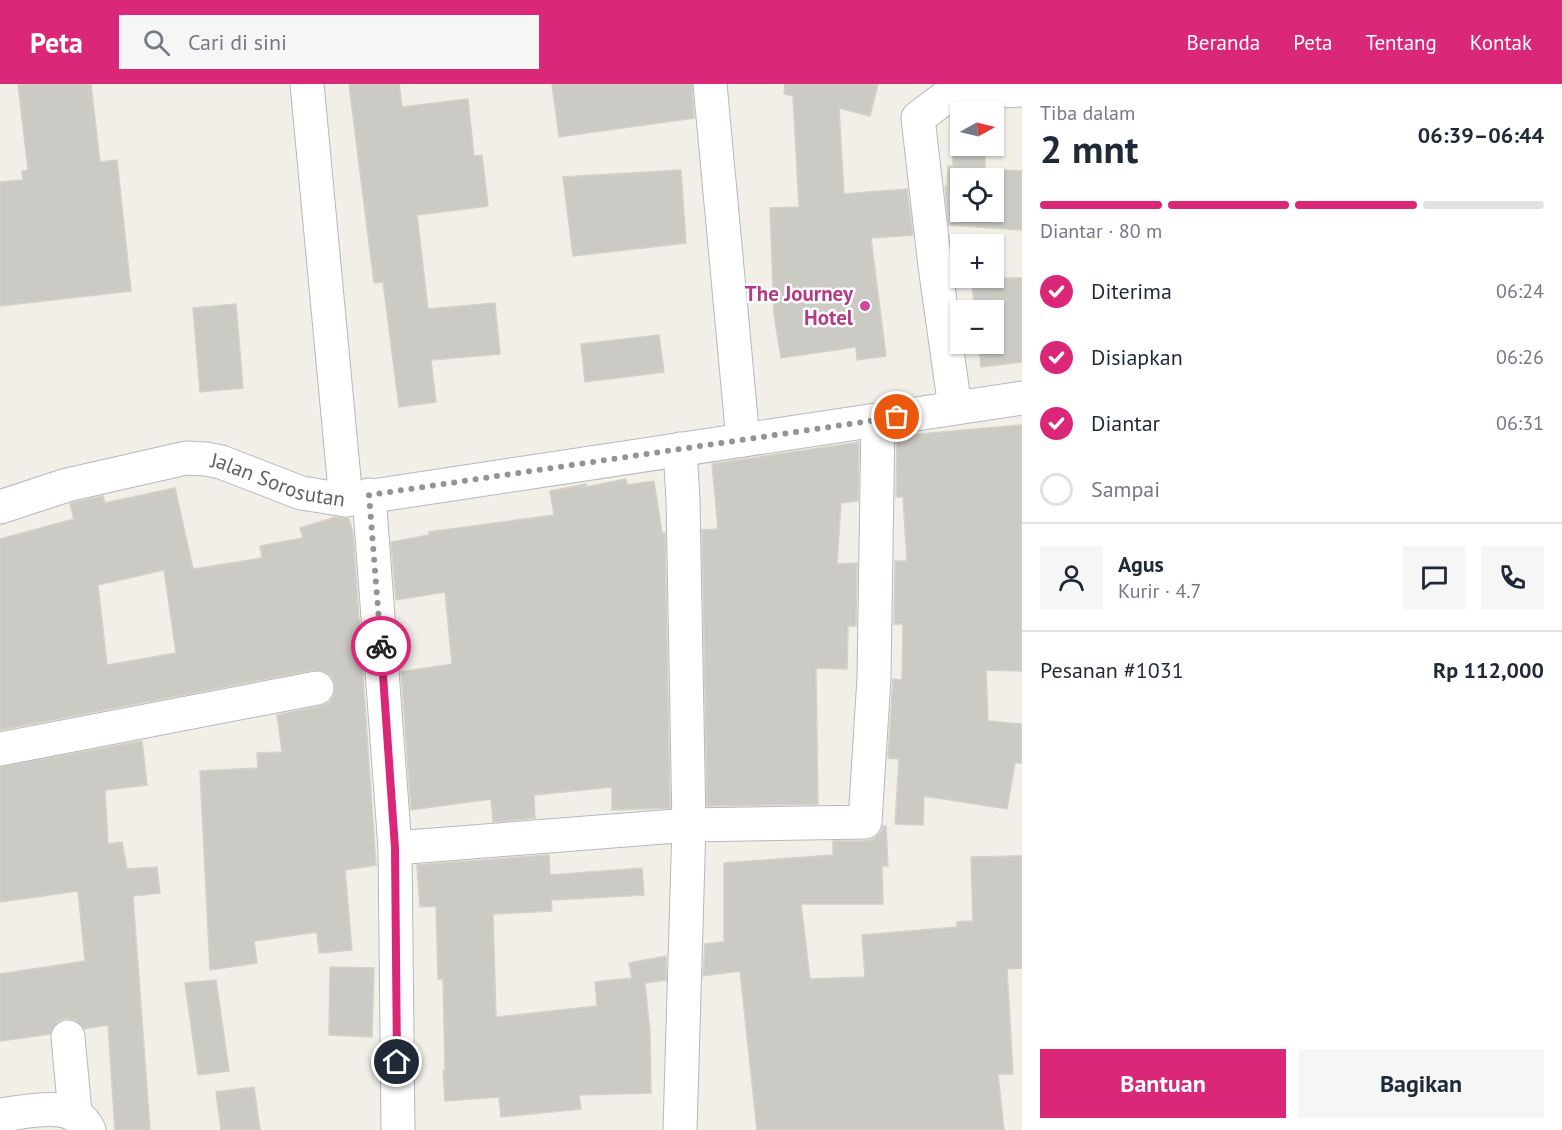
<!DOCTYPE html>
<html lang="id">
<head>
<meta charset="utf-8">
<style>
	:root { --surface:#fff; --page:#f6f6f7; --text:#1f2937; --muted:#747a83; --line:#e0e1e3; --accent:#db2777 }
	body { margin:0; font-family:"PT Sans",sans-serif; background:var(--page); color:var(--text); height:100vh; display:flex; flex-direction:column; font-size:22px; white-space:nowrap }
	* { box-sizing:border-box; margin:0 }
	p { font-size:20px; color:var(--muted) }
	.icon { flex:none; width:33px; height:33px; fill:none; stroke:currentColor; stroke-width:2; stroke-linecap:round; stroke-linejoin:round }
	.map { position:relative; flex:1; overflow:hidden }
	.drawer { display:flex; flex-direction:column; background:var(--surface); width:540px }
	.drawer>* { flex:none }
	.needle { width:39px; rotate:82deg }
	.fabs { position:absolute; left:950px; top:18px; display:grid; gap:12px }
	.fabs a { display:grid; place-items:center; width:54px; height:54px; border-radius:0px; background:var(--surface); box-shadow:0 2px 4px #0004; font-size:30px }
	.pin { position:absolute; display:grid; place-items:center; width:51px; height:51px; color:#fff; margin:-26px; border:3px solid #fff; border-radius:50%; box-shadow:0 2px 6px #0007 }
	.courier { position:absolute; display:grid; place-items:center; width:60px; height:60px; margin:-30px; border:4px solid #db2777; border-radius:50%; background:#fff; color:#222; box-shadow:0 2px 8px #0007 }
	.overview em { font-style:normal; font-weight:700 }
	.overview div { display:flex; flex-direction:column-reverse }
	.overview { display:flex; align-items:center; justify-content:space-between; height:102px; padding:0 18px }
	h1 { font-size:39px; font-weight:700; line-height:45px }
	.bar { display:grid; grid-template-columns:repeat(4,1fr); gap:9px 6px; align-content:center; height:72px; padding:0 18px }
	.bar i { height:8px; border-radius:4px; background:var(--line) }
	.bar .selected { background:var(--accent) }
	.bar p { grid-column:span 4 }
	.line { display:flex; align-items:center; gap:15px; padding:0 18px; border-top:2px solid var(--line) }
	.line div { flex:1 }
	.round { display:grid; place-items:center; flex:none; width:63px; height:63px; border-radius:0px; background:var(--page) }
	ol { padding:0 18px; list-style:none }
	li { display:flex; align-items:center; gap:18px; height:66px }
	li p { margin-inline-start:auto }
	li .icon { padding:6px; border-radius:50%; background:var(--accent); color:#fff; stroke-width:4 }
	li:last-child { color:var(--muted) }
	li i { width:33px; height:33px; border:3px solid var(--line); border-radius:50% }
	.primary-button { display:flex; gap:12px; margin-top:auto; padding:12px 18px }
	.primary-button a { flex:1; height:69px; border-radius:0px; background:var(--accent); color:#fff; font-size:24px; font-weight:700; line-height:69px; text-align:center }
	.primary-button a+a { background:var(--page); color:var(--text) }
	header { display:flex; align-items:center; gap:36px; box-sizing:border-box; height:84px; padding:0 30px; background:var(--accent); color:#fff }
	header strong { font-size:28px }
	nav { display:flex; gap:33px; margin-inline-start:auto; font-size:21px }
	.search { width:420px; height:54px; background:var(--page); display:flex; align-items:center; gap:15px; box-sizing:border-box; padding:0 21px; border-radius:0px; color:var(--muted); font-size:22px }
	main { display:flex; flex:1; min-height:0 }
	.map>svg:first-child { display:block }
	.building { fill:#cccac5; stroke:#d6d1c6; stroke-width:1.5; fill-rule:evenodd }
	.lines { fill:none; stroke-linecap:round; stroke-linejoin:round }
	.minor-casing { stroke:#b5b8bc; stroke-width:35 }
	.minor { stroke:#fff; stroke-width:33 }
	.done { stroke:#929495; stroke-width:6; stroke-dasharray:0 10.8 }
	.route { stroke:#db2777; stroke-width:8 }
	.hotel-dot { fill:#d1479c; stroke:#fff; stroke-width:2 }
	.labels { text-anchor:middle; stroke-width:5; stroke-linejoin:round; paint-order:stroke }
	.hotel-label { font-size:21px; font-weight:bold; fill:#b23c85; stroke:#fff; text-anchor:end }
	.street-label { font-size:21px; fill:#5f6368; stroke:#fff }
</style>
</head>
<body>
<header>
<strong>Peta</strong>
<div class="search"><svg class="icon" aria-label="search" viewBox="0 0 24 24"><circle cx="10" cy="10" r="6"/><path d="M15 15l6 6"/></svg>Cari di sini</div>
<nav><a>Beranda</a><a>Peta</a><a>Tentang</a><a>Kontak</a></nav>
</header>
<main>
<div class="map">
<svg width="1022" height="1046" viewBox="0 0 1022 1046">
	<rect width="100%" height="100%" fill="#f1efe8"/>
	<path class="building" d="M18 0H91L100 78 117 76 131 207 0 222V98L23 96 22 87 28 86Z
		M349 0H399L402 23 468 15 474 72 482 71 488 122 417 131 428 225 495 219 500 270 431 276 436 318 399 323 383 198 374 199Z
		M552 0H692L694 34 559 53Z
		M785 0H878L870 32 839 24 844 110 907 105 913 151 871 154 886 272 857 276 856 263 781 274 774 231 770 124 799 123 793 12 784 10Z
		M985 26V28H960V62H985V85L1022 87V146L949 141 945 103 947 102 948 82H953V31L958 27ZM960 94H993V128H960Z
		M681 86 686 159 573 172 563 93Z
		M971 194H1022V278L981 283 979 260H993V226H975Z
		M236 220 243 304 200 308 193 224Z
		M659 251 664 288 585 298 581 260Z
		M1022 341V587L986 586 988 637 1022 640V679H1015L1007 725 924 712 923 741 895 740 899 675 888 674 893 595 902 596 903 540H894L895 477H907L903 413H896L897 352Z
		M859 358 858 417 841 419 837 480 857 479 856 542H848L847 585 816 584 818 720 707 722 702 446 718 445 712 380Z
		M626 395 627 401 654 397 662 449H665L670 724 612 726V703L534 711 535 734 493 738 491 715 411 726 401 588 452 580 445 508 396 516 391 458 429 451V448L554 431 550 407 586 400V403Z
		M175 404 193 485 262 474 260 462 303 454 300 444 336 433 349 435 353 449 376 781 345 786 352 866 319 869 317 848 254 857 257 879 210 886 200 687 258 684 257 669 282 668 277 631 321 622 330 618 334 611 335 601 332 592 324 587 313 586 0 646V455L74 435 70 420 72 419 103 412 105 419ZM164 486 176 569 107 581 98 501Z
		M142 657 147 701 105 706 108 760 122 758 127 785 157 783 160 809 133 812 150 1046H115L108 941 84 945 76 936 66 934 57 938 50 950 0 957V890L85 877 78 807 0 818V683Z
		M883 742H886L888 782H882L883 820H801L810 895 865 893 862 851 957 843V838L973 837 971 773 1022 772V884L1007 885 1013 990H998L1004 1046H757L740 887 703 892 705 860 724 858V779L833 771V757H865L874 755 881 748Z
		M549 771 550 791 642 784 644 811 551 816 552 827 493 830 496 933 597 922 595 898 632 894 629 879 666 872V896L645 899 650 949 651 1009 579 1011 581 1025 501 1033 499 1013 445 1017 443 987H445L443 895H438L436 822 420 823 417 781Z
		M330 883 374 884 372 953 329 951Z
		M216 896 229 987 198 991 185 899Z
		M254 1003 260 1046H221L216 1008Z"/>
	<g class="lines">
		<defs>
			<g id="minor">
				<path d="M307 0 346 416"/>
				<path d="M710 0 743 356"/>
				<path d="M955 324 935 182 918 34 951 9 1022 6"/>
				<path d="M680 365 683 416 689 741 680 1046"/>
				<path d="M369 411 395 764 398 1046"/>
				<path id="s1" d="M0 423 67 401 186 374 206 375 221 378 301 409 346 416 1022 314"/>
				<path d="M0 665 317 604"/>
				<path d="M395 764 689 741 865 738 874 594 878 336"/>
				<path d="M68 953 75 1029"/>
				<path d="M0 1031C28 1028 74 1014 89 1046"/>
			</g>
		</defs>
		<use href="#minor" class="minor-casing"/>
		<use href="#minor" class="minor"/>
	</g>
	<g class="lines">
		<path class="done" d="M381 562 369 411 897 333"/>
		<path class="route" d="M381 562 395 764 397 978"/>
	</g>
	<circle class="hotel-dot" cx="865" cy="222" r="6"/>
	<g class="labels">
		<g class="hotel-label">
			<text x="853" y="217">The Journey<tspan x="853" dy="24">Hotel</tspan></text>
		</g>
		<g class="street-label">
			<text dy="7" stroke="none"><textPath href="#s1" startOffset="288">Jalan Sorosutan</textPath></text>
		</g>
	</g>
</svg>
<div class="fabs">
<a><svg class="needle" viewBox="-14 -14 28 28"><path d="M0-13l5 13h-10z" fill="#e53935"/><path d="M0 13l5-13h-10z" fill="#747a83"/></svg></a>
<a><svg class="icon" aria-label="locate" viewBox="0 0 24 24"><circle cx="12" cy="12" r="6"/><path d="M12 2v4M12 18v4M2 12h4M18 12h4"/></svg></a>
<a>+</a>
<a>−</a>
</div>
<div class="pin" style="left:897px;top:333px;background:#ea580c"><svg class="icon" aria-label="bag" viewBox="0 0 24 24"><path d="M5 8h14l-1 12H6zM9 8a3 3 0 0 1 6 0"/></svg></div>
<div class="pin" style="left:397px;top:978px;background:#1f2937"><svg class="icon" aria-label="home" viewBox="0 0 24 24"><path d="M3 11l9-7 9 7M6 9v11h12V9"/></svg></div>
<div class="courier" style="left:381px;top:562px"><svg class="icon" aria-label="bike" viewBox="0 0 24 24"><circle cx="6" cy="16" r="4"/><circle cx="18" cy="16" r="4"/><path d="M6 16l4-8h5l3 8M10 8l3 8H6M13 5h3"/></svg></div>
</div>
<section class="drawer">
<div class="overview"><div><h1>2 mnt</h1><p>Tiba dalam</p></div><em>06:39–06:44</em></div>
<div class="bar"><i class="selected"></i><i class="selected"></i><i class="selected"></i><i></i><p>Diantar · 80 m</p></div>
<ol>
<li><svg class="icon" aria-label="check" viewBox="0 0 24 24"><path d="M5 12l5 5 9-10"/></svg>Diterima<p>06:24</p></li>
<li><svg class="icon" aria-label="check" viewBox="0 0 24 24"><path d="M5 12l5 5 9-10"/></svg>Disiapkan<p>06:26</p></li>
<li><svg class="icon" aria-label="check" viewBox="0 0 24 24"><path d="M5 12l5 5 9-10"/></svg>Diantar<p>06:31</p></li>
<li><i></i>Sampai</li>
</ol>
<div class="line" style="height:108px"><a class="round"><svg class="icon" aria-label="person" viewBox="0 0 24 24"><circle cx="12" cy="8" r="4"/><path d="M4 21q1-7 8-7t8 7"/></svg></a><div><b>Agus</b><p>Kurir · 4.7</p></div><a class="round"><svg class="icon" aria-label="chat" viewBox="0 0 24 24"><path d="M4 5h16v11H9l-5 4z"/></svg></a><a class="round"><svg class="icon" aria-label="phone" viewBox="0 0 24 24"><path d="M5 4h4l2 5-3 2q2 4 5 5l2-3 5 2v4C11 20 4 13 5 4z"/></svg></a></div>
<div class="line" style="height:78px"><div>Pesanan #1031</div><b>Rp 112,000</b></div>
<div class="primary-button"><a>Bantuan</a><a>Bagikan</a></div>
</section>
</main>
</body>
</html>
